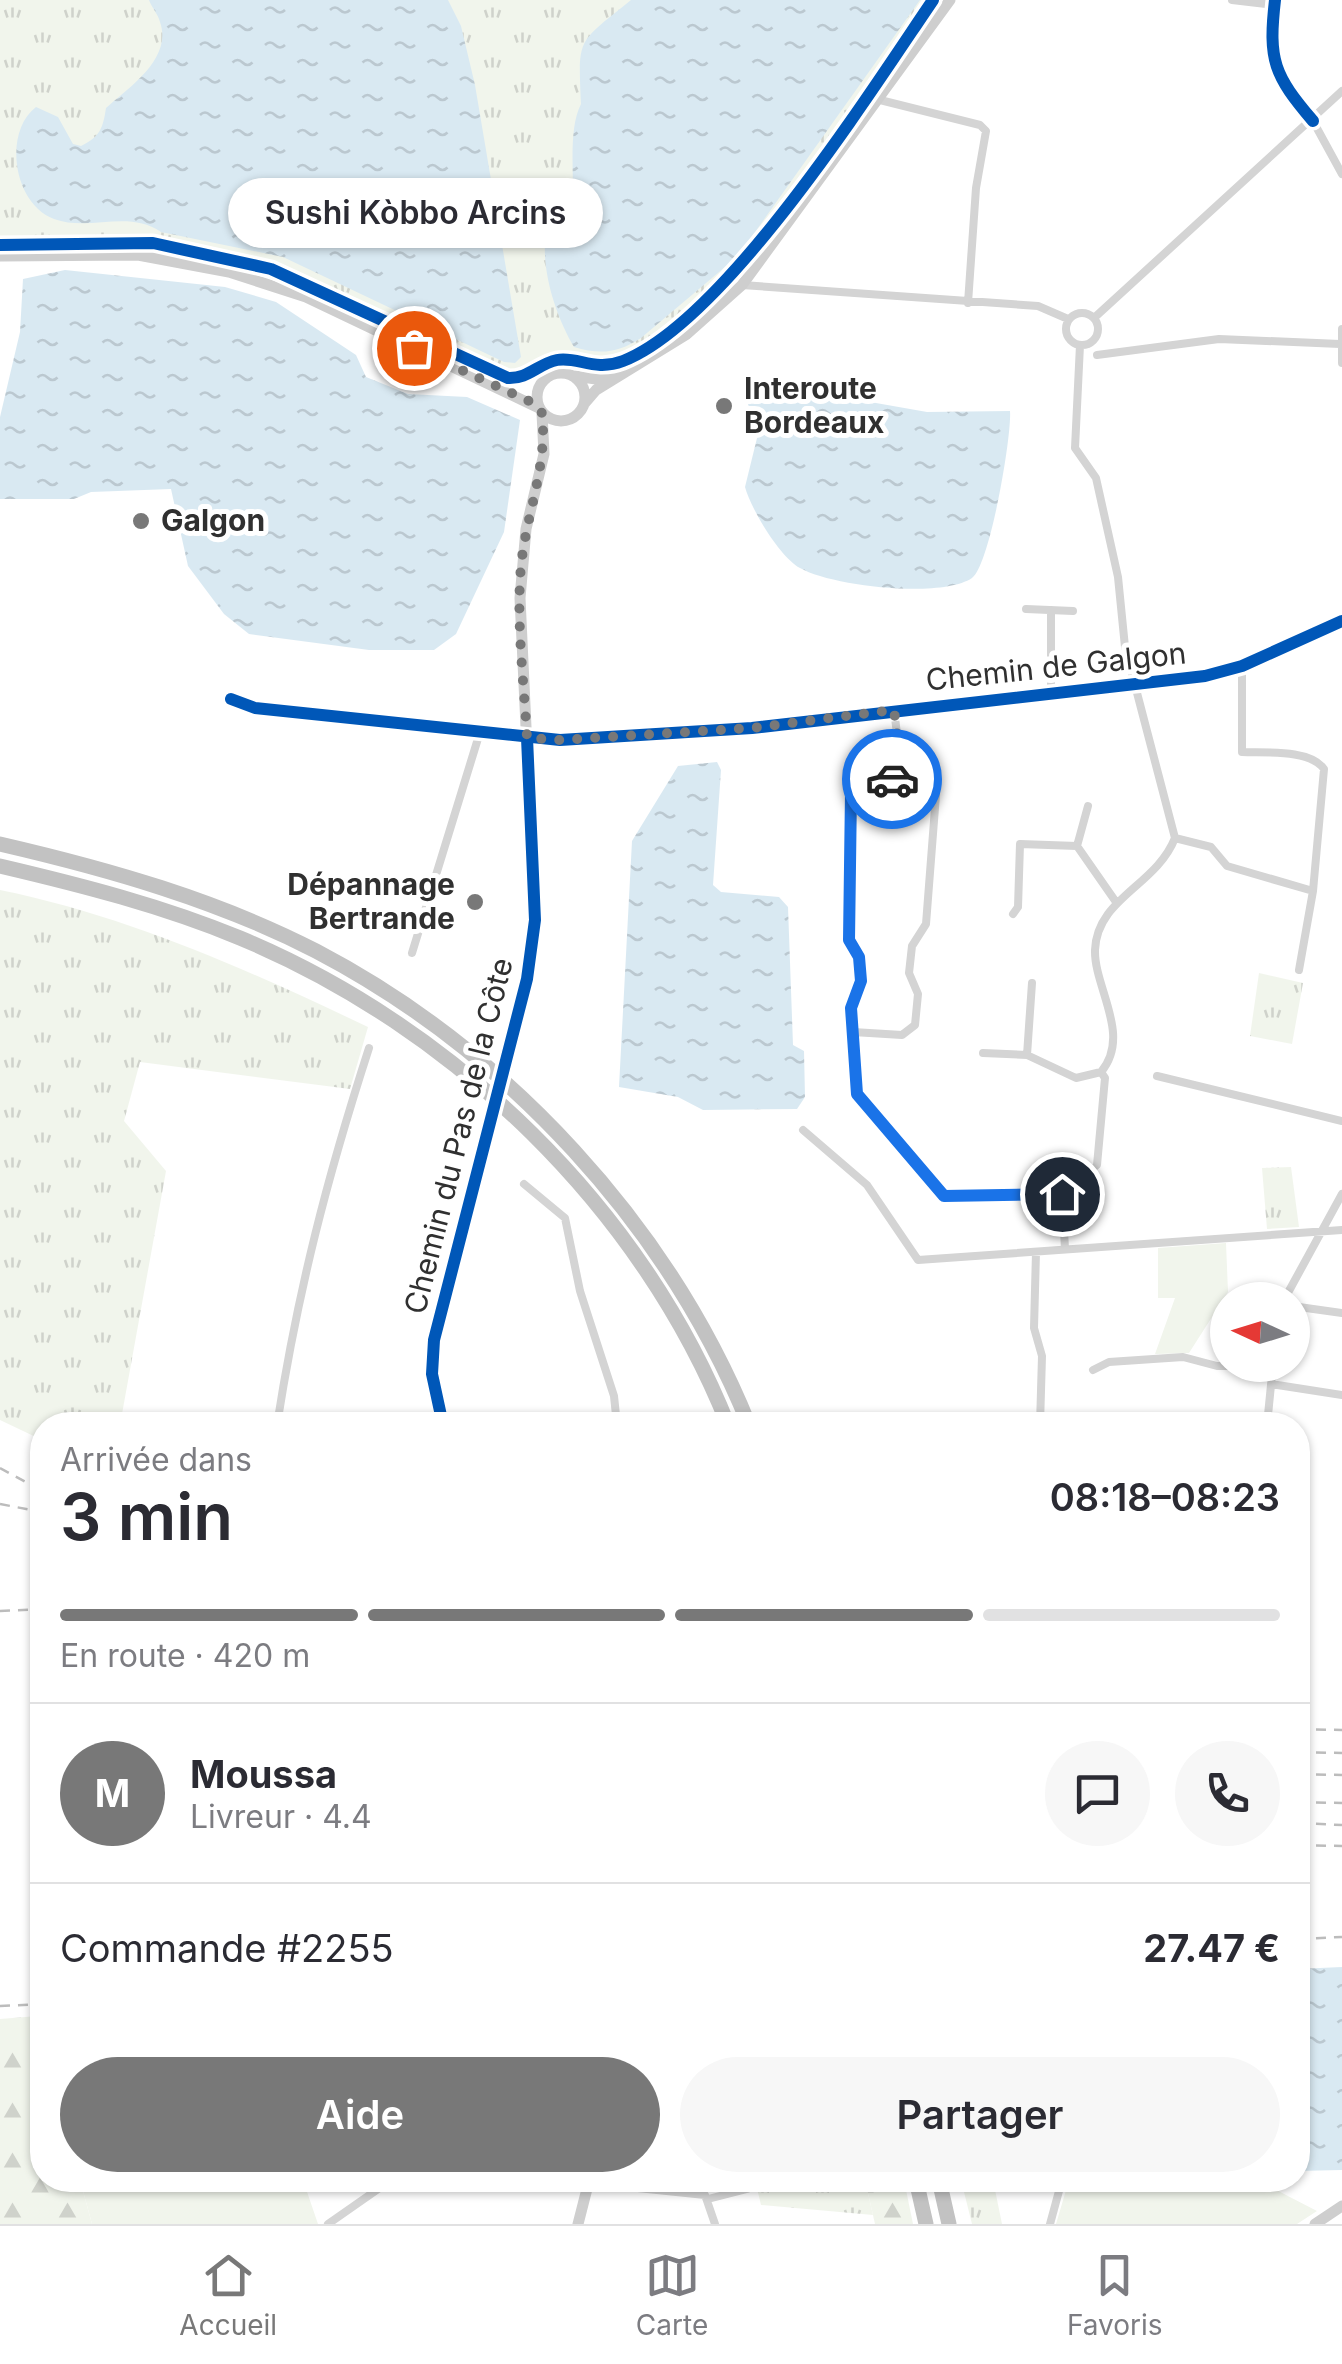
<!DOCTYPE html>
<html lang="fr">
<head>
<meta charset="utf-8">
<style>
	:root { --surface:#fff; --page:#f7f7f7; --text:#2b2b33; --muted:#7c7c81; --line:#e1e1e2; --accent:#787878 }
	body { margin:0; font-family:Inter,sans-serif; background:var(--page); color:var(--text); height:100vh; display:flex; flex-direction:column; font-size:38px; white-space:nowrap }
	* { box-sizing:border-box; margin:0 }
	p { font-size:32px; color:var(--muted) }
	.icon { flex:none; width:55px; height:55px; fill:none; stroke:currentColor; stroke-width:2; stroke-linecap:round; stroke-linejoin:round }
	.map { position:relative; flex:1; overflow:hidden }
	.side { position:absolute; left:30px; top:1412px; width:1280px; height:780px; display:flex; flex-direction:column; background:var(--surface); border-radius:40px; box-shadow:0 2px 8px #0004 }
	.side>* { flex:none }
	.needle { width:65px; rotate:274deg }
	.buttons { position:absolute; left:1210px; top:1282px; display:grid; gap:20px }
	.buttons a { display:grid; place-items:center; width:100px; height:100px; border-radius:50%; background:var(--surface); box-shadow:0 2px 8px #0004; font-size:50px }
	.pin { position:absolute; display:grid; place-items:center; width:85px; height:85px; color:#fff; margin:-42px; border:5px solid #fff; border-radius:50%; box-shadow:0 2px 10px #0007 }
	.courier { position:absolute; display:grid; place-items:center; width:100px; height:100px; margin:-50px; border:8px solid #1a73e8; border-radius:50%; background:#fff; color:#222; box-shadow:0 2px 12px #0007 }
	.bubble { position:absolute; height:70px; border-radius:35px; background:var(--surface); box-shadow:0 2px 8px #0004; font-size:32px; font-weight:600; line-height:70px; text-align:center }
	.headline em { font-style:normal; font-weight:600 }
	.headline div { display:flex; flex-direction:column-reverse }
	.headline { display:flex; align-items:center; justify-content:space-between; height:170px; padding:0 30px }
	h1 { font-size:65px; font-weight:600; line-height:75px }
	.bar { display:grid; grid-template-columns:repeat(4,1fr); gap:15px 10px; align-content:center; height:120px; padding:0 30px }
	.bar i { height:12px; border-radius:8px; background:var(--line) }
	.bar .current { background:var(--accent) }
	.bar p { grid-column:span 4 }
	.line { display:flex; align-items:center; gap:25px; padding:0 30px; border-top:2px solid var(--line) }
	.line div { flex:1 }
	.round { display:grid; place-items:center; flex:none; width:105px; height:105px; border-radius:52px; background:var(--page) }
	.cta { display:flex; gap:20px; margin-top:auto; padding:20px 30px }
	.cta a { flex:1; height:115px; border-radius:60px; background:var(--accent); color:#fff; font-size:40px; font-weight:600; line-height:115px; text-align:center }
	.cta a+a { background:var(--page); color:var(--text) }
	.menu { display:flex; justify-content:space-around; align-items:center; height:140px; border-top:2px solid var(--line); background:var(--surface); font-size:28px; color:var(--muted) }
	.menu a { display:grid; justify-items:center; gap:5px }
	.menu .current { color:var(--accent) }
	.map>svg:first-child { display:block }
	.grass { fill:url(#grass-tufts) }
	.forest { fill:url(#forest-firs) }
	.green { fill:#f1f5ec }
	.water { fill:url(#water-ripples) }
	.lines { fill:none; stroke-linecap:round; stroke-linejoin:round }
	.street { stroke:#d4d4d4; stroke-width:8 }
	.secondary { stroke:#cecece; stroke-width:11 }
	.highway { stroke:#c2c2c2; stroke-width:15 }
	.rail { stroke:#bcbcbc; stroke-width:2.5; stroke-dasharray:10 8; stroke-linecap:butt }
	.secondary-bridge { stroke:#cecece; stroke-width:11 }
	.cycleway-casing { stroke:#fff; stroke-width:19 }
	.cycleway { stroke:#0057b8; stroke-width:12 }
	.done { stroke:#787878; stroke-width:10; stroke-dasharray:0 18 }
	.route { stroke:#1a73e8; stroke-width:12 }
	.poi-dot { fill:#787878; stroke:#fff; stroke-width:4 }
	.labels { text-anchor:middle; stroke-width:10; stroke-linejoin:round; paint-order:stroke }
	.poi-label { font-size:30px; font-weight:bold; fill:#303030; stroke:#fff; text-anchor:start }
	.street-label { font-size:30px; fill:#303030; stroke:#fff }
</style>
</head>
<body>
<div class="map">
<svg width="1342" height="2224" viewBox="0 0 1342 2224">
	<defs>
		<pattern id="grass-tufts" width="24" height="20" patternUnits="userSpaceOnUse" patternTransform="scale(2.5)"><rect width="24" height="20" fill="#f1f5ec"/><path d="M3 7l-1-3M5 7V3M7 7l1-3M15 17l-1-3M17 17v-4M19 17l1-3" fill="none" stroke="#cfd2cb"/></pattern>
		<pattern id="forest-firs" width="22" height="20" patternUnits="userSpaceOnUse" patternTransform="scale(2.5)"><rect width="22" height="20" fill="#f1f5ec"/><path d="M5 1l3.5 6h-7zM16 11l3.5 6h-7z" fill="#cfd2cb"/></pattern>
		<pattern id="water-ripples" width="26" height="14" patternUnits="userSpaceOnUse" patternTransform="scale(2.5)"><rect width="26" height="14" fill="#d9e9f2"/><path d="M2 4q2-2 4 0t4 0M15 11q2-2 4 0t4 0" fill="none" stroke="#bbc8d0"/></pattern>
	</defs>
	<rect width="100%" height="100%" fill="#fff"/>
	<path class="grass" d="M0 0H928C864 93 722 317 621 357 590 370 579 352 555 355 537 358 524 371 505 374 393 320 278 249 152 238 103 234 49 237 0 239Z
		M0 890C131 917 248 970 368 1027L350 1089 140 1062 124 1121 166 1171 120 1425H42V1440L0 1420Z
		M1259 973 1303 983 1292 1044 1250 1036Z
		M1291 1167 1299 1227 1267 1229 1262 1168Z
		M755 2180H865L873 2215 761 2205Z
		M961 2180H993L1002 2224H972Z"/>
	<path class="forest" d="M38 2016 42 2035V2180H80L92 2224H0V2019Z
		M865 2180H904L913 2224H875Z"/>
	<path class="green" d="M1226 1243 1228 1292 1189 1353 1155 1354 1175 1298H1158V1248Z
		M80 2180H303L318 2224H92Z
		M1069 2180H1257L1317 2211 1297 2224H1056Z"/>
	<path class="water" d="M149 0H448L461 26 475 85 521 357 515 363 504 362 283 257 161 232C128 209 90 232 54 219 13 204 3 132 36 107L58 117 73 144 81 146C100 137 103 128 106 108 128 88 173 59 160 22 158 14 152 8 149 0Z
		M631 0H920L738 256 641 338C618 353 600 355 574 347 557 318 543 277 545 242 551 235 562 228 568 220 580 203 564 137 581 104 578 36 577 44 631 0Z
		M65 270 225 287 276 302 356 355 366 377 408 394 467 397 520 420 504 532 456 634 434 650H369L249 634 224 614 188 566 171 489 91 492 74 499H0V417L20 332 23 279Z
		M762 389 825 394 927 412 1010 411C1012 435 990 565 972 578 941 599 831 586 800 568 779 556 751 509 745 487L758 434 747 401Z
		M717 762 721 770 713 885 721 892 779 897 788 907 793 1045 804 1051 805 1097 797 1109 703 1110 678 1097 619 1087 632 841 678 766Z
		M1342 1967V2170L1298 2171V1969Z"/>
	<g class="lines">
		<path class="street" d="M1232 0 1275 5
			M1275 0 1271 47 1276 72 1313 121 1342 174
			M880 100 980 125 986 131 976 188 968 303
			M742 285 1038 306 1068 319
			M1066 329a16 16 0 1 1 32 0a16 16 0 1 1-32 0Z
			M1094 318 1342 91
			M1342 329V363
			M1097 355 1219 339 1340 344
			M1026 609 1073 611
			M1051 610V694
			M1242 666V752C1265 753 1310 749 1324 769L1313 891
			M231 699 255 708 527 738
			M902 773C885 783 867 780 851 793L849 939 859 957 861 981 851 1008 857 1094 944 1196 1062 1193
			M1175 838 1211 847 1227 866 1313 891 1299 970
			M1077 846 1088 806
			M1013 914 1018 907 1020 844 1077 846 1116 902
			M412 953 480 732
			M853 1032 902 1035 915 1025 918 994 909 973 912 946 926 924 936 795 927 782 902 773 894 710
			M983 1053 1027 1055 1076 1078 1101 1072C1132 1035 1094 988 1095 950 1097 898 1156 886 1175 838L1125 647 1118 577 1096 478 1075 448 1080 345
			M1027 1055 1032 983
			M1157 1076 1342 1121
			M803 1130 867 1185 918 1260 1342 1230
			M524 1184 565 1218 580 1291 614 1396 617 1425
			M1065 1249 1062 1193 1097 1165 1105 1078 1101 1072
			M1036 1252 1034 1328 1042 1356 1040 1425
			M1284 1300 1342 1194
			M1292 1306 1342 1313
			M1093 1370 1109 1362 1183 1357 1217 1366H1273
			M1271 1384 1342 1395
			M277 1425C298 1290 327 1178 369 1048
			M1267 1425 1273 1365
			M611 2180 628 2187 705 2195 715 2224
			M708 2199 747 2189 744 2180
			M328 2224 391 2180
			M1050 2224 1062 2180"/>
		<path class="secondary" d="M0 256 138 255 229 272 306 297 539 408
			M537 397a24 24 0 1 1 48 0a24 24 0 1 1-48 0Z
			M575 376 596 379 620 372
			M584 404 596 390 687 334 742 285 950 0
			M527 738 560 740 752 728 1205 676 1242 666 1342 621
			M513 1046 535 920 520 598 526 529 544 454 542 413
			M443 1425 432 1374 434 1340 488 1141
			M588 2180H605
			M578 2224 589 2181
			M1315 2224 1342 2206"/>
		<path class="highway" d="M0 844C108 869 217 900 316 951 507 1051 668 1225 749 1425
			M0 866C81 885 163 906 240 938 454 1027 642 1208 728 1425
			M916 2180 926 2224
			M939 2180 949 2224"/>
		<path class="rail" d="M0 1468 42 1491
			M0 1504 42 1512
			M32 1577H42
			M0 1611 42 1609
			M1298 1729 1342 1730
			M1298 1752 1342 1753
			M1298 1774 1342 1775
			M1298 1802 1342 1803
			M1298 1823 1342 1825
			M1298 1845 1342 1846
			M1298 1939 1342 1937
			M0 2006 42 2004"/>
		<path class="secondary-bridge" d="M488 1141 513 1046"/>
		<defs>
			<path id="cycleway" d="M1275 0C1268 61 1274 75 1313 121
				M0 245 153 243 271 269 508 378C528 379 538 364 557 360 578 356 594 372 623 361 725 321 869 94 933 0
				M231 699 255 708 560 740 752 728 1205 676 1242 666 1342 621
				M443 1425 432 1374 434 1340 527 979 535 920 527 738"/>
		</defs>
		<use href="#cycleway" class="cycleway-casing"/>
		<use href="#cycleway" class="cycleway"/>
	</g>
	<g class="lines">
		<path class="done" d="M414 348 531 402 542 413C548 465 526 515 521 566 516 623 524 681 527 738L560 740 752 728 894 710 902 773 892 779"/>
		<path class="route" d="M892 779 862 783 851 792 849 940 859 957 861 981 851 1008 857 1094 944 1196 1062 1194"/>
	</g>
	<g class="poi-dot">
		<circle cx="724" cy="406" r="10"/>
		<circle cx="141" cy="521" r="10"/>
		<circle cx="475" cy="902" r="10"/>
	</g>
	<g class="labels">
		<g class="poi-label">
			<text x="744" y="399">Interoute<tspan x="744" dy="34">Bordeaux</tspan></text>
			<text x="161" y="531">Galgon</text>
			<text x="455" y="895" text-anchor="end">Dépannage<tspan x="455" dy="34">Bertrande</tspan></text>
		</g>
		<g class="street-label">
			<text transform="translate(1056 667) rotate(-6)" y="10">Chemin de Galgon</text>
			<text transform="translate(459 1136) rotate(-76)" y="10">Chemin du Pas de la Côte</text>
		</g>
	</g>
</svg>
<div class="buttons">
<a><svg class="needle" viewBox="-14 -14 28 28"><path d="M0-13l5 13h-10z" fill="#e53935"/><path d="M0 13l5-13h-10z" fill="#7c7c81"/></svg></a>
</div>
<div class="pin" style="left:414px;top:348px;background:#ea580c"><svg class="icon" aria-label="bag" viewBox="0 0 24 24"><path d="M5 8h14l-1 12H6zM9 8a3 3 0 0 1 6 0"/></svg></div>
<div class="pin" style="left:1062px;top:1194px;background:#1f2937"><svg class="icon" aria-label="home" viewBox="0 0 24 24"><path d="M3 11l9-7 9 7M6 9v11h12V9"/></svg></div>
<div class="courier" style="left:892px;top:779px"><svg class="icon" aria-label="car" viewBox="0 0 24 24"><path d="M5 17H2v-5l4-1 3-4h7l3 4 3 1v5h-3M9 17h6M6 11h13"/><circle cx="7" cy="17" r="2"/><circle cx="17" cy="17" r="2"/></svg></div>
<div class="bubble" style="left:228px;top:178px;width:375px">Sushi Kòbbo Arcins</div>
<section class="side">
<div class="headline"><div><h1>3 min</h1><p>Arrivée dans</p></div><em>08:18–08:23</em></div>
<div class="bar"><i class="current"></i><i class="current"></i><i class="current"></i><i></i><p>En route · 420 m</p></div>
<div class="line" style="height:180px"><b class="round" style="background:var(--accent);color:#fff">M</b><div><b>Moussa</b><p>Livreur · 4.4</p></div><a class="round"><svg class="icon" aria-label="chat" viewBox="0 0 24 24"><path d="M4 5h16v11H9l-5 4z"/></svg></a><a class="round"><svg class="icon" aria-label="phone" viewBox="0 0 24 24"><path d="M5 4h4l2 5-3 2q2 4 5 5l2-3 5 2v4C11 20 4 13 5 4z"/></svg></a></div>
<div class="line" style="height:130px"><div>Commande #2255</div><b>27.47 €</b></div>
<div class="cta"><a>Aide</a><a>Partager</a></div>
</section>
</div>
<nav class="menu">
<a class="current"><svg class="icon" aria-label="home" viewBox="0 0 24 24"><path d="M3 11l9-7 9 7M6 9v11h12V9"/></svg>Accueil</a>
<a><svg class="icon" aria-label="map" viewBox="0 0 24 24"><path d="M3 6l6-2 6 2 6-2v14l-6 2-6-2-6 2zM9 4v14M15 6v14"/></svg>Carte</a>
<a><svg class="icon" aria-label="saved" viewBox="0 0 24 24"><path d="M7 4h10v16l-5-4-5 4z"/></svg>Favoris</a>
</nav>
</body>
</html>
